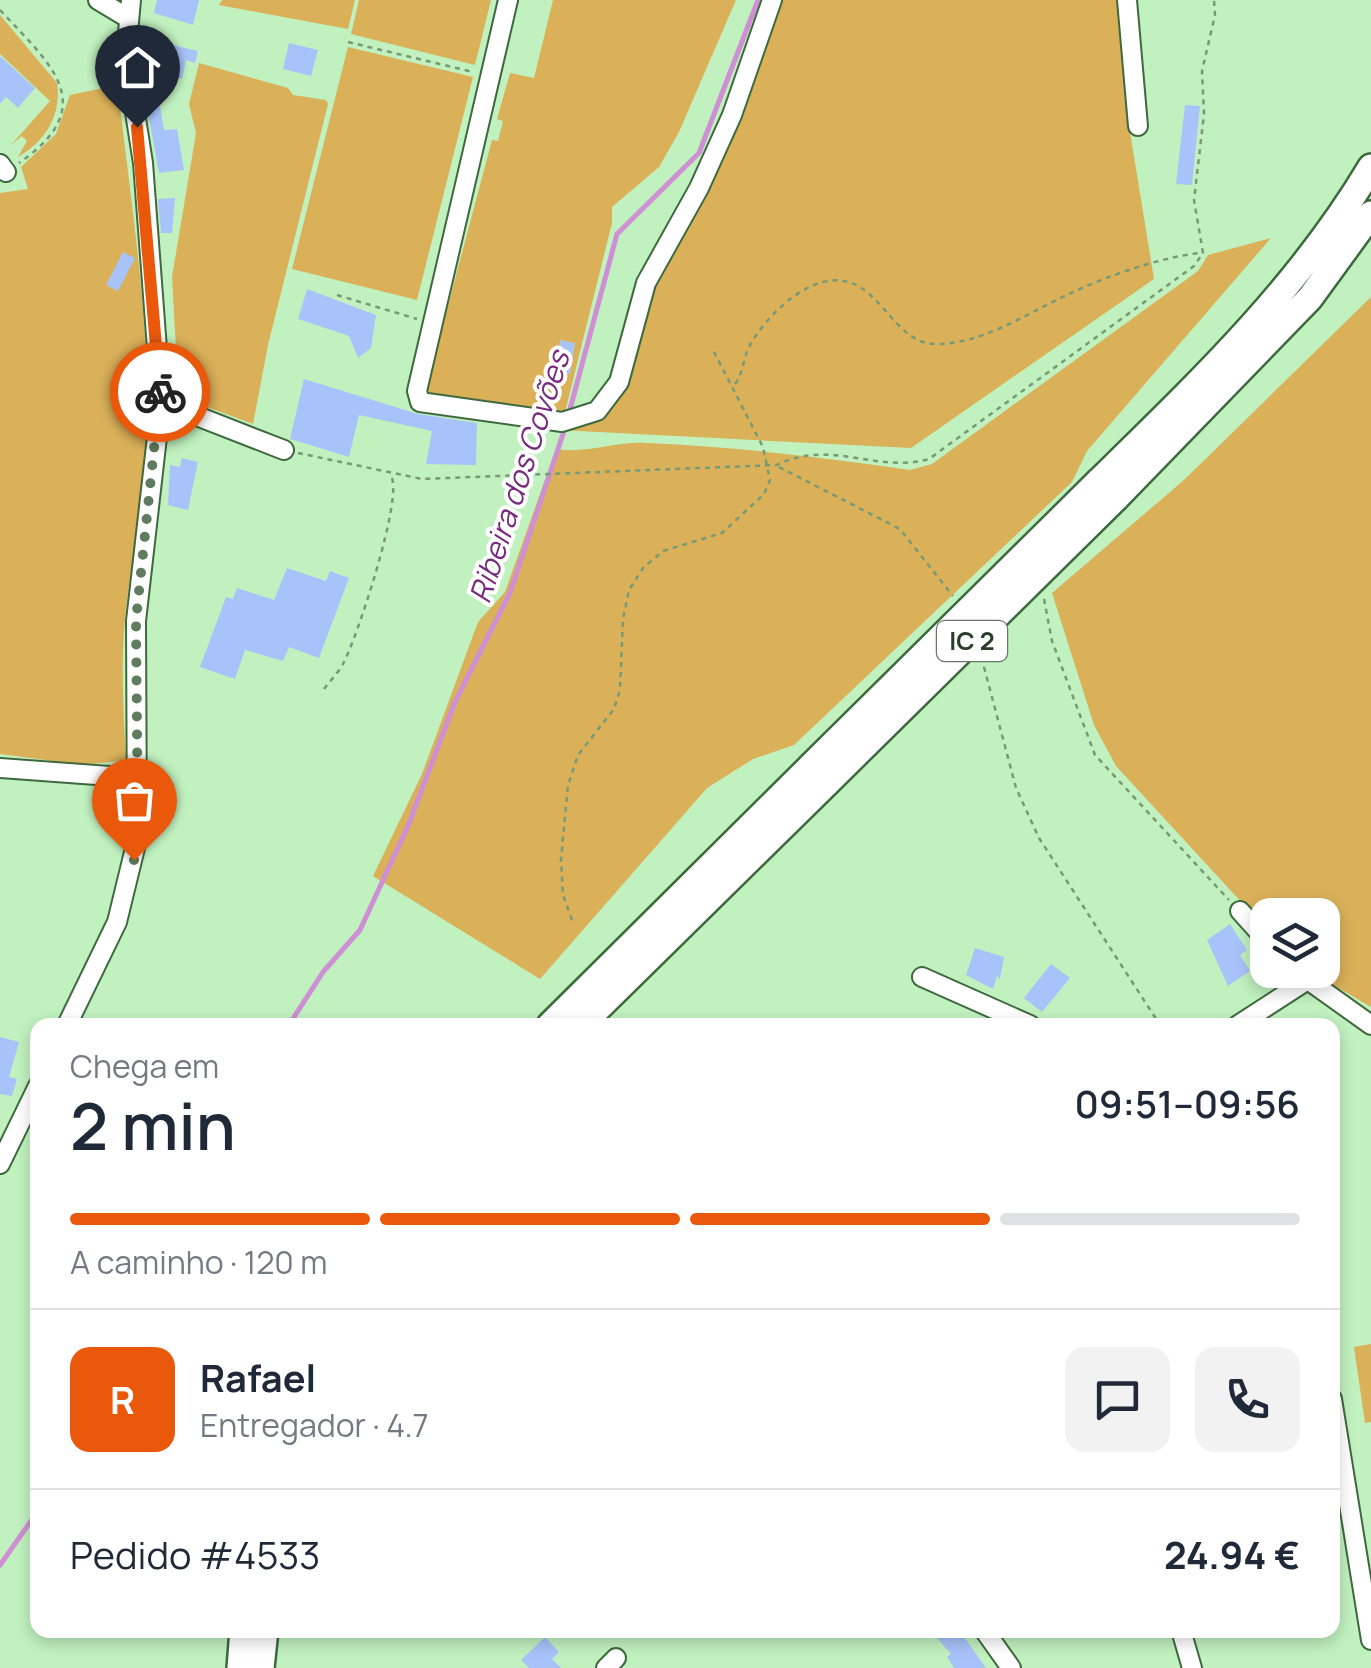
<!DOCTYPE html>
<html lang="pt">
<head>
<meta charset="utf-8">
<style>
	:root { --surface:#fff; --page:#f2f2f3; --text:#1f2937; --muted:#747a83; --line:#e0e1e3; --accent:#ea580c }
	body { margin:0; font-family:Manrope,sans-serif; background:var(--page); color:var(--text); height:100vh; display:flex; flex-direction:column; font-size:38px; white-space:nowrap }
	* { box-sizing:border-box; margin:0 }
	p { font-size:32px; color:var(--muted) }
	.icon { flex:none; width:55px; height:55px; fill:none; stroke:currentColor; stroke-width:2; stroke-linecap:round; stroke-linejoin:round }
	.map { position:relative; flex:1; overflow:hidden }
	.details { position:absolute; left:30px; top:1018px; width:1310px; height:620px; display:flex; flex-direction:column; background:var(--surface); border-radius:20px; box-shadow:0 5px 15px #0003 }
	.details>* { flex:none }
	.tools { position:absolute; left:1250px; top:898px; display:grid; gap:20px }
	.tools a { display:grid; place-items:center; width:90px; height:90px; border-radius:20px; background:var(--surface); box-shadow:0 5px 15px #0003; font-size:50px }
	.pin { position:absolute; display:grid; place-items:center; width:85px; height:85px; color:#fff; margin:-102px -42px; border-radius:50% 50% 50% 0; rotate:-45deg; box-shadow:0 0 10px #0007 }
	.pin .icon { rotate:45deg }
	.courier { position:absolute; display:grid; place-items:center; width:100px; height:100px; margin:-50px; border:8px solid #ea580c; border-radius:50%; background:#fff; color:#222; box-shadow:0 2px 12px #0007 }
	.head em { font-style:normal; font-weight:600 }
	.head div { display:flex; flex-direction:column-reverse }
	.head { display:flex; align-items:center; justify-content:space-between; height:170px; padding:0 40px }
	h1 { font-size:65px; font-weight:600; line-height:75px }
	.bar { display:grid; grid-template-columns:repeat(4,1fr); gap:15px 10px; align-content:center; height:120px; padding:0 40px }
	.bar i { height:12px; border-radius:8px; background:var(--line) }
	.bar .active { background:var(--accent) }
	.bar p { grid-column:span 4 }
	.line { display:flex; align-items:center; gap:25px; padding:0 40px; border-top:2px solid var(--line) }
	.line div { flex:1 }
	.round { display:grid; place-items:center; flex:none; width:105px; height:105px; border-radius:20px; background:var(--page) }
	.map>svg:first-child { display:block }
	.green { fill:#dab059 }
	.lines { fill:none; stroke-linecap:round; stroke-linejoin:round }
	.stream { stroke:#ce8fd4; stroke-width:5 }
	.building { fill:#a8c3fa }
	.minor-casing { stroke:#3e693e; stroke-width:22 }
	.highway-casing { stroke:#3e693e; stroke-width:30 }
	.path { stroke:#779975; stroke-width:2.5; stroke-dasharray:5 5; stroke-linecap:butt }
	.minor { stroke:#fff; stroke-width:18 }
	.highway { stroke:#fff; stroke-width:25 }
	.highway-bridge-casing { stroke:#3e693e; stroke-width:30; stroke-linecap:butt }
	.highway-bridge { stroke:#fff; stroke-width:25 }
	.done { stroke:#5f7c5e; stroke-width:10; stroke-dasharray:0 18 }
	.route { stroke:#ea580c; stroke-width:12 }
	.labels { text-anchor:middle; stroke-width:8; stroke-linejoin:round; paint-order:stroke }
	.shield { fill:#fff; stroke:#6a7769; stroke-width:2.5 }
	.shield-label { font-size:25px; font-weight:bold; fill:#2a3d29 }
	.water-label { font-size:30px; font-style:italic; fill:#762b7e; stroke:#fff }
</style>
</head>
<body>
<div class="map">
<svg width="1371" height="1668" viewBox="0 0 1371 1668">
	<rect width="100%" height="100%" fill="#c1f1bf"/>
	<path class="green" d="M222 0H355L348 29 219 5Z
		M359 0H491L475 65 351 34Z
		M553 0H736L679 132 659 167 612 207V223L565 412 425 392 492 140 498 141 503 121 497 119 510 73 534 78Z
		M782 0H1120L1130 132 1154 279 911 448 559 430 600 415 650 285 706 191 741 119Z
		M0 15 57 83C62 115 45 142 18 157L27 141 22 136 11 145 50 101 0 54Z
		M348 47 473 77 417 300 292 269Z
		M199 63 288 88 293 95 326 100 328 104 268 345 253 424 199 404 178 385 172 277 196 133 189 104Z
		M113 86 120 107C134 225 153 345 146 464 143 510 133 554 127 600 120 652 123 707 126 760L84 765 0 754V193L28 189 21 167 56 134 70 95Z
		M1271 238 1087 451 1072 482 794 745 753 759 707 788 540 979 373 876 422 774 478 622 505 592 556 449C588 454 615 441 647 443 736 447 822 457 910 470L932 464 1198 271 1208 255Z
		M1371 297V1007L1308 970H1322V915H1268L1267 930 1116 766 1094 725 1052 593 1184 480Z
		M1371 1344V1422L1365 1423 1354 1347Z"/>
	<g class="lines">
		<path class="stream" d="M569 413 617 234 699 153 758 0
			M289 1025 323 972 360 930 408 826 455 702 510 593 565 428
			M0 1565 38 1511"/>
	</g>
	<path class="building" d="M157 0H199L193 25 154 13Z
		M148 39 198 51 195 63 186 60 182 79 141 69Z
		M289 43 318 50 311 76 283 69Z
		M0 56 35 88 18 108 6 97 0 104Z
		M158 95 164 130 177 129 184 170 159 173 145 96Z
		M1185 105 1200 106 1192 185 1176 184Z
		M175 198 172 233H161L158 199Z
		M123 252 135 258 118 291 106 285Z
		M307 289 376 315 371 348 358 358 349 336 298 319Z
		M560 340 575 343 570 374 556 371Z
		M304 379 418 414 477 423 476 465 426 464 432 431 359 415 349 457 290 439Z
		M182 458 198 462 188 510 168 505 170 465 180 467Z
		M287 568 326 581 330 571 349 578 319 658 289 647 283 661 245 650 235 679 200 667 226 597 233 599 237 588 274 600Z
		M1230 924 1247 950 1240 955 1250 971 1228 986 1207 940Z
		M975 948 1004 957 1000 979 997 976 993 989 966 975Z
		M1051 964 1070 978 1042 1012 1024 998Z
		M0 1037 19 1042 9 1077 17 1079 12 1096 0 1094Z
		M930 1630H959L986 1668H954L947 1657 951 1654Z
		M545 1637 559 1652 552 1659 561 1668H529L521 1660Z"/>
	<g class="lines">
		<defs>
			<path id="minor" d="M98 0 128 18
				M508 0 417 391 420 402 562 422 597 411 619 382 646 283 699 188 732 115 772 0
				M1127 0 1138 126
				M0 164 6 172
				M161 402 284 450
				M0 768 137 778
				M1240 911 1268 942
				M1294 970 1371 1025
				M922 977 1030 1025
				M67 1025 117 922 137 840 136 621 161 402 143 163 126 55 131 0
				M1238 1025 1306 981
				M0 1164 38 1086
				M1332 1399 1371 1640
				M984 1630 1011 1668
				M1181 1630 1192 1668
				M606 1668 616 1658"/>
			<path id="highway" d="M1099 481C1199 383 1299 288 1371 167
				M1116 498 1310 298 1371 214
				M550 1025 811 766
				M581 1025 827 783
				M240 1668 243 1630
				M261 1668 265 1630"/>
		</defs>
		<use href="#minor" class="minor-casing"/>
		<use href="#highway" class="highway-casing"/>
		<path class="path" d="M0 10C49 63 103 105 19 163
			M348 42 473 72
			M337 295 417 319
			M735 384C743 373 743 361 748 349 761 323 792 291 820 283 877 265 888 342 934 344 982 345 1027 313 1069 294 1107 276 1158 258 1199 253
			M298 453 422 479 777 465C831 438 877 474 929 459L1194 266 1203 253 1194 200 1204 114 1202 71 1215 15 1214 0
			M779 467 900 529 953 596
			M1044 599 1052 641 1095 755 1229 900
			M985 657 984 667 1016 788 1039 838 1160 1025
			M324 689C330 681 338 673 343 664 357 638 404 496 391 476
			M572 920 563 895 561 859 568 785 578 755 614 709 620 690 623 619 629 590 643 568 663 551 722 533 764 494 770 480 763 447 713 350"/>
		<use href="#minor" class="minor"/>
		<use href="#highway" class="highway"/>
		<defs>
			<path id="highway-bridge" d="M811 766 1099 481
				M827 783 1116 498"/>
		</defs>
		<use href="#highway-bridge" class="highway-bridge-casing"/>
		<use href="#highway-bridge" class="highway-bridge"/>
	</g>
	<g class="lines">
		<path class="done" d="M134 860 138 840 136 620 160 392"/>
		<path class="route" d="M137 127 160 392"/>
	</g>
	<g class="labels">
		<rect class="shield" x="937" y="621" width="70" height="40" rx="8"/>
		<g class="shield-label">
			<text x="972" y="650">IC 2</text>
		</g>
		<g class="water-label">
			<text transform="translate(520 477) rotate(-72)" y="10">Ribeira dos Covões</text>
		</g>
	</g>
</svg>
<div class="tools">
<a><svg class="icon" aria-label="layers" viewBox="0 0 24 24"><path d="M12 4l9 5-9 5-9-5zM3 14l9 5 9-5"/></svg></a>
</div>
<div class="pin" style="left:134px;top:860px;background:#ea580c"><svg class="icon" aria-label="bag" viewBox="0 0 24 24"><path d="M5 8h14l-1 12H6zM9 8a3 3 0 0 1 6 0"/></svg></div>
<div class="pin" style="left:137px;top:127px;background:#1f2937"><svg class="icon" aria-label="home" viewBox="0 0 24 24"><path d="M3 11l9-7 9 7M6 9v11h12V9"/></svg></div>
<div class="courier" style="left:160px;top:392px"><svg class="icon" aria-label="bike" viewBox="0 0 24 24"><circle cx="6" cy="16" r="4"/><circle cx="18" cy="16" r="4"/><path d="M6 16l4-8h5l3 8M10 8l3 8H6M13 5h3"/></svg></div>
<section class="details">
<div class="head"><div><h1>2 min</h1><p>Chega em</p></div><em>09:51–09:56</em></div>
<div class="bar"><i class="active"></i><i class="active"></i><i class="active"></i><i></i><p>A caminho · 120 m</p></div>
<div class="line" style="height:180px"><b class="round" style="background:var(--accent);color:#fff">R</b><div><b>Rafael</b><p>Entregador · 4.7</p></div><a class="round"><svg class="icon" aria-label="chat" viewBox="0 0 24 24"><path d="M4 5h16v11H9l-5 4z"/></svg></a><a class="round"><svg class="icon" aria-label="phone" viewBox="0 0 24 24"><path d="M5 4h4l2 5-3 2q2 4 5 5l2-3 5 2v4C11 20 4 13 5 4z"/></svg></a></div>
<div class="line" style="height:130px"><div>Pedido #4533</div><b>24.94 €</b></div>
</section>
</div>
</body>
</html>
